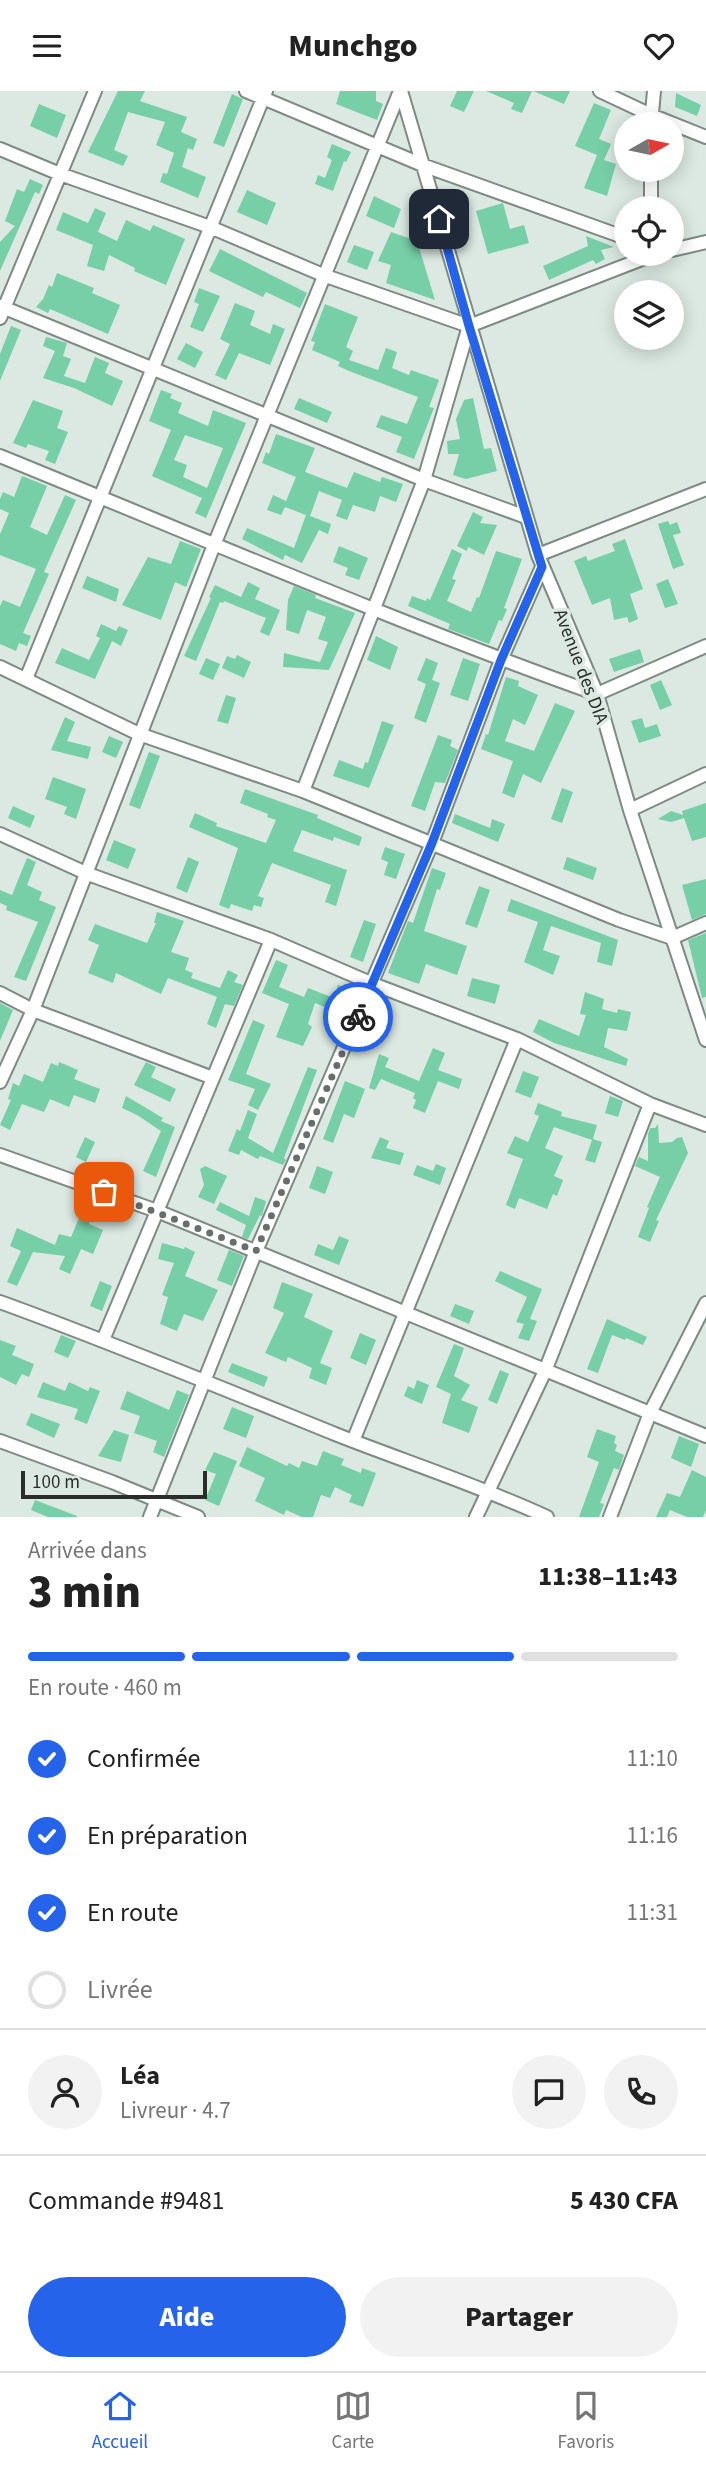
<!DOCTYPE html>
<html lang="fr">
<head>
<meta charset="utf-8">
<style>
	:root { --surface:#fff; --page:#f2f2f2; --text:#222; --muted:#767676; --line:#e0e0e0; --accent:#2563eb }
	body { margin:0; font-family:"Source Sans 3",sans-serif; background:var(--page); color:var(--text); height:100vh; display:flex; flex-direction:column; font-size:26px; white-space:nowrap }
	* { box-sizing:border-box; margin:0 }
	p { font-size:23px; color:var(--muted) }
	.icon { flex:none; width:38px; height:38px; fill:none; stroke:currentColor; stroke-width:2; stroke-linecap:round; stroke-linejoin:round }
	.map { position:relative; height:1426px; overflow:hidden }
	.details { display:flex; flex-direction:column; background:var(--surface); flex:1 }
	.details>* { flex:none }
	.needle { width:46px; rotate:81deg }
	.tools { position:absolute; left:614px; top:21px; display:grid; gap:14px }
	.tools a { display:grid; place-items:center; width:70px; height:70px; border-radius:50%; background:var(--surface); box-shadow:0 4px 18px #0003; font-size:35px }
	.scale { position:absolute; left:21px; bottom:18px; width:186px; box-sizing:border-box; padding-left:7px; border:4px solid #292e2b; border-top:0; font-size:19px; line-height:24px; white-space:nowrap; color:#292e2b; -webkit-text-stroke:5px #dbe9e2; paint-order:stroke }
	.pin { position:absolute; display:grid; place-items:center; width:60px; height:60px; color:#fff; margin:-30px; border-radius:14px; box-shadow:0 4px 10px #0006 }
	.courier { position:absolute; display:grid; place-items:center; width:70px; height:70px; margin:-35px; border:5px solid #2563eb; border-radius:50%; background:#fff; color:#222; box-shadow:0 2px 9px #0007 }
	.head em { font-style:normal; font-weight:800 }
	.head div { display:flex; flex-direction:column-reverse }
	.head { display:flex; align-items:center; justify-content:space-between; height:119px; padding:0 28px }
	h1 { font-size:46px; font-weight:800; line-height:52px }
	.bar { display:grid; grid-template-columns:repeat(4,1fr); gap:10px 7px; align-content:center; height:84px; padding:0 28px }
	.bar i { height:9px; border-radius:5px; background:var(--line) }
	.bar .on { background:var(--accent) }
	.bar p { grid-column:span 4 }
	.line { display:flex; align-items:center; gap:18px; padding:0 28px; border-top:2px solid var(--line) }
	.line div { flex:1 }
	.round { display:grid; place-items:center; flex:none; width:74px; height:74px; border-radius:37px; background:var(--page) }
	ol { padding:0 28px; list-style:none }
	li { display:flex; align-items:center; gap:21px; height:77px }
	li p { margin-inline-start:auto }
	li .icon { padding:7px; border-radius:50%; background:var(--accent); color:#fff; stroke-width:4 }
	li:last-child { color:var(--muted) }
	li i { width:38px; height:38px; border:4px solid var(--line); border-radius:50% }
	.primary-button { display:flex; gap:14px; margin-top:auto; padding:14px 28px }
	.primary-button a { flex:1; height:80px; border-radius:42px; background:var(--accent); color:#fff; font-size:28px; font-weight:800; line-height:80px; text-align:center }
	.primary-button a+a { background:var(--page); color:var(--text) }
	header { display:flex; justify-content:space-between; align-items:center; height:91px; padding:0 28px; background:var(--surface); font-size:32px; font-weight:800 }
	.tabs { display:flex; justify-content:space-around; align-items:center; height:98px; border-top:2px solid var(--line); background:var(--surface); font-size:19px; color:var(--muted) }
	.tabs a { display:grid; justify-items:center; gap:4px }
	.tabs .on { color:var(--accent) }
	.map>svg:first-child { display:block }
	.building { fill:#76cfa6; fill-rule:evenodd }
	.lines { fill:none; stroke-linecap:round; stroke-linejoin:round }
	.minor-casing { stroke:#7e8a84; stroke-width:16 }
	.minor { stroke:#fff; stroke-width:12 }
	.done { stroke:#676f6b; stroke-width:7; stroke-dasharray:0 12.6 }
	.route { stroke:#2563eb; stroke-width:9 }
	.labels { text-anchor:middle; stroke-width:7; stroke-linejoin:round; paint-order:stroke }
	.street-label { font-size:19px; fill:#292e2b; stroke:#dbe9e2 }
</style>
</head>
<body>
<header><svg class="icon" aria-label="menu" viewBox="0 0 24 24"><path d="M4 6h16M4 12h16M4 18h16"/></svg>Munchgo<svg class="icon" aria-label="heart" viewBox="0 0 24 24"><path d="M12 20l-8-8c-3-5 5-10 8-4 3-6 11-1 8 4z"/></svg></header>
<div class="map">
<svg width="706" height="1426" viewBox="0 0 706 1426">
	<rect width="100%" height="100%" fill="#dbe9e2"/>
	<path class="building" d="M118 0H145L140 10 187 26 181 41 197 48 193 59 188 57 182 76 206 86 198 107 160 91 163 82 167 83 174 62 156 54 165 31 128 21 114 59 128 65 123 75 88 61Z
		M340 0H376V10L383 13 377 29 336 13Z
		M457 0H474L464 21 450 15Z
		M486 0H532L522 22 511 18 514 12Z
		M533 0H570L564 13Z
		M676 2 701 14 697 25 675 16Z
		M232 3 243 8 224 56 213 52Z
		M594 12 611 19 599 48 611 53 604 69 616 73 607 105 584 97 597 64 575 55Z
		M39 13 66 24 57 47 30 35Z
		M332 53 351 61 346 71 344 70 333 100 315 93 318 84 325 87 332 69 327 66Z
		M30 88 43 94 39 103 35 101 0 180V151L15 135 5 130 17 98 24 101Z
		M247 99 276 112 267 134 237 121Z
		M374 105 401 118 394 137 366 125Z
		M503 112 510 138 524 134 529 152 488 163 476 120Z
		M95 117 106 122 98 141 117 150 126 129 150 140 153 134 185 148 166 194 134 180 135 177 109 164 104 180 87 175 93 154 56 139 63 121 88 132Z
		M391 141 417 150 435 209 386 192 391 174 378 170Z
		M586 145 614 156 601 159 605 168 596 173 593 169 549 189 543 175 588 155Z
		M354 154 374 161 367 179 347 171Z
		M220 158 307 202 300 217 266 201 263 206 209 180Z
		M57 182 94 197 92 202 120 214 108 243 50 218 48 222 36 216 43 208 49 194 52 196Z
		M199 197 220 205 203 241 190 236 199 213 194 211Z
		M235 212 255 220 250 234 270 243 273 233 285 238 270 274 239 262 226 289 215 284 230 253 220 248Z
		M325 213 358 226 346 256 353 260 349 269 378 279 386 257 397 261 392 277 409 284 411 279 439 289 429 316 434 317 414 368 396 361 402 346 376 336 381 324 407 333 418 306 349 280 338 275 340 271 312 259 315 251 311 250Z
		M11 235 21 239 0 290V263Z
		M46 246 67 252 63 265 71 268 64 285 85 292 95 266 109 272 105 282 123 290 112 315 74 297 43 287 55 260 43 255Z
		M186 252 203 261 195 277 177 268Z
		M161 299 172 303 170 307 182 312 178 322 208 335 213 319 246 332 206 427 195 422 202 407 152 385 171 339 149 330ZM185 344 223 357 207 397 183 386 187 374 174 369Z
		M299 307 332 321 327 332 294 318Z
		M473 307 484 358 491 357 497 380 466 388 453 384 459 363H448L447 350 460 348 456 328 464 309Z
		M33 309 63 320 57 337 68 341 55 373 45 369 49 360 28 353 26 357 13 352Z
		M276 343 315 357 305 381 347 397 354 381 380 391 382 386 403 393 396 411 380 405 375 421 353 414 347 429 336 425 342 409 319 400 310 425 331 433 328 443 319 439 302 472 285 464 283 469 242 448 247 437 294 457 306 424 285 416 281 424 267 419 273 404 286 410 296 386 262 372 266 361 269 363Z
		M22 385 47 395 30 436 47 444 65 404 76 409 44 481 49 483 23 542 31 545 27 555 19 552 16 560 0 553V515L3 509 20 516 36 478 0 464V443L9 422 0 418V408L3 401 14 406Z
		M473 421 483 426 480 432 497 434 484 464 468 456 467 460 457 455Z
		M668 430 670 434 677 431 681 442 673 444 684 474 673 478 658 433Z
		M625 448 643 498 630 503 638 528 629 532 627 526 614 529 610 507 592 514 574 470 586 465 588 470 615 460 612 453Z
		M180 450 201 458 186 496 175 491 161 529 122 514 148 466 171 473Z
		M339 455 368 467 359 489 345 484 348 477 333 471Z
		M452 458 462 463 452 488 456 489 447 510 471 521 477 506 479 507 496 460 522 468 504 517 507 518 502 530 499 529 489 553 448 538 450 533 408 515 412 505 426 510 427 507 430 509Z
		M87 485 119 498 116 511 82 497Z
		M668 488 678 513 665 517 656 493Z
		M248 491 260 497 255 508 280 519 269 545 260 541 266 527 224 510 223 512 220 511 196 570 184 565 211 507 209 506 215 494 241 506Z
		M294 495 316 504 315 507 355 522 329 579 283 576 284 562 320 571 328 551 318 548 326 526 307 519 299 543 286 539 288 509Z
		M101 533 116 540 119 535 128 539 121 555 112 550 95 588 55 572 62 557 89 569 100 547 96 545Z
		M376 545 398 556 390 579 367 569Z
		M640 558 644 571 614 581 609 568Z
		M237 564 251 571 244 587 222 577 227 565 235 568Z
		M206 567 220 573 213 589 199 583Z
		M426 567 438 572 432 589 440 592 426 632 414 627 426 593 417 589Z
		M463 567 480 573 468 610 450 604Z
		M506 586 519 590 518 595 538 604 525 634 513 628 505 650 534 660 555 612 575 620 541 692 523 683 514 707 502 702 513 670 481 658 486 643 488 644Z
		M661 589 672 614 660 619 650 594Z
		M226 604 236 607 228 633 217 630Z
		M65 626 75 631 67 650 91 656 88 668 51 659Z
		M642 627 645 637 657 633 661 645 639 652 631 630Z
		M382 630 394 634 369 697 333 685 339 669 363 678 365 671 368 672Z
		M438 644 452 649 450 655 458 659 445 692 435 691 425 720 411 715Z
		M109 645 123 651 116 667 102 661Z
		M149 661 160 665 140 718 129 714Z
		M53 686 86 698 76 728 64 723 67 716 45 708Z
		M562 697 573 701 562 732 551 728Z
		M245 698 318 724 317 727 362 746 359 755 334 746 333 750 302 739 293 760 347 779 336 815 325 811 331 794 272 772 258 805 264 807 261 816 254 814 252 820 231 813 229 818 219 814 238 757 189 736 195 722 217 732 216 735 266 752 276 729 267 726 268 723 240 712Z
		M706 712V746L692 750 684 727 671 731 658 728 671 720 683 724 682 720Z
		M13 715 35 725 30 737 8 727Z
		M455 723 490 737 492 728 505 733 498 751 452 732Z
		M114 749 136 758 128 778 106 769Z
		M385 756 405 763 396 788 384 784 388 771 381 768Z
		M188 766 199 771 187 802 176 797Z
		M567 766 597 777 593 789 563 778Z
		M27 767 36 771 27 794 42 801 39 809 56 816 26 890 14 886 38 831 6 819 7 815 0 812V799L12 804Z
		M432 777 446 782 440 799 437 798 424 840 467 855 457 884 426 873 419 893 388 882 408 830 413 832Z
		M706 788V823L692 829 682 794Z
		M479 795 490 799 477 837 465 833Z
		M511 808 618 849 612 875 597 871 601 852 551 835 543 859 560 865 553 884 524 871 538 831 507 820Z
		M157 821 184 830 171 861 189 867 185 879 193 882 191 887 220 897 228 879 238 884 234 891 243 894 234 915 225 913 216 937 207 933 217 906 168 887 161 903 116 882 113 892 88 882 99 854 88 849 95 833 147 852 156 832H154Z
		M364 829 376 833 363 871 350 866Z
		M706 842V906L702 907 688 849Z
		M276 869 288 874 279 896 304 906 308 897 334 907 338 894 348 898 339 922 315 912 308 933 312 936 303 955 276 946 289 913 262 902Z
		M472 887 500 894 495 913 467 905Z
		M585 901 604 908 602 918 617 922 618 918 631 921 627 940 608 937 604 956 628 968 626 975 554 952 533 941 539 928 579 945 586 924 580 923Z
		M0 912 13 919 0 950Z
		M253 929 265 934 246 983 271 993 258 1019 248 1014 255 998 228 989Z
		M433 957 445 962 438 979 462 988 459 998 438 990 425 1022 413 1017 416 1009 413 1007 415 1002 381 988 375 999 369 997 379 963 389 967 385 976 419 990Z
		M59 971 78 979 74 988 100 998 95 1012 74 1004 69 1016 50 1008 44 1021 22 1013 10 1039 0 1034 11 1009 8 1008 13 992 19 995 24 983 43 991 51 972 58 975Z
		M146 971 156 976 151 986 176 998 170 1011 134 994Z
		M308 976 317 979 284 1067 286 1069 283 1074 260 1065 258 1068 241 1059 239 1064 228 1060 237 1038 240 1040 248 1019 257 1023 248 1047 273 1062Z
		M523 980 539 986 531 1007 515 1001Z
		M345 990 365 998 354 1027 344 1023 333 1052 323 1048Z
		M126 1005 163 1027 161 1030 175 1036 156 1086 143 1080 161 1040 137 1024 122 1017Z
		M610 1005 623 1010 618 1026 605 1022Z
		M538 1012 562 1021 561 1025 597 1034 593 1048 602 1051 595 1072 585 1069 592 1049 554 1036 545 1057 563 1065 554 1085 563 1089 557 1105 553 1103 547 1118 519 1107 515 1118 506 1114 523 1068 507 1062 515 1045 528 1051 539 1025 534 1023Z
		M658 1033 659 1052 672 1051 677 1047 682 1046 688 1062 656 1129 659 1130 650 1151 638 1146 649 1117 647 1116 660 1086 635 1075 639 1066 648 1070V1043L650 1037H655Z
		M85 1046 95 1051 86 1071 76 1066Z
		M380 1046 389 1050 386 1057 404 1062 400 1074 371 1067Z
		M436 1073 446 1077 440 1094 413 1084 417 1074 433 1080Z
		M205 1075 227 1085 214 1113 198 1106 204 1094 200 1078Z
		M317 1075 333 1081 325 1103 309 1097Z
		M255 1106 266 1110 262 1125 260 1124 248 1148 242 1146 246 1134 216 1119 220 1111 249 1125Z
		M80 1125 90 1129 89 1133 103 1139 93 1163 81 1158 70 1183 59 1178 65 1165 33 1161 17 1195 7 1191 21 1160 10 1155 17 1137 55 1154 59 1143 71 1146Z
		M339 1145 349 1149 339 1174 314 1164 318 1153 333 1159Z
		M162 1152 184 1158 185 1156 195 1161 185 1185 218 1199 203 1230 184 1223 177 1240 160 1233 168 1206 162 1204 174 1172 158 1168Z
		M229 1159 244 1165 232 1195 217 1189Z
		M500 1180 542 1198 530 1228 537 1230 529 1250 518 1247 524 1233 516 1231 527 1206 495 1190Z
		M100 1190 112 1195 102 1220 90 1215Z
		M282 1191 313 1203 304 1226 333 1240 320 1272 332 1277 326 1294 309 1287 312 1277 288 1266 286 1271 265 1262 284 1222 273 1217Z
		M455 1213 474 1220 469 1233 450 1225Z
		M607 1228 647 1246 643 1254 626 1247 625 1249 612 1244 598 1282 587 1278Z
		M360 1242 376 1249 366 1274 350 1267Z
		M61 1244 76 1250 68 1267 54 1261Z
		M0 1249 16 1255 12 1264 34 1273 29 1286 22 1283 16 1294 0 1286Z
		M454 1253 464 1257 454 1285 470 1294 461 1309 478 1316 469 1342 442 1332 451 1303 436 1296Z
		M232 1272 268 1286 264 1296 228 1281Z
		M500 1279 509 1283 497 1313 488 1309Z
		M417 1289 429 1294 422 1313 404 1305 408 1295 414 1298Z
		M43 1291 65 1300 69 1291 88 1300 90 1296 100 1300 87 1333 74 1328 78 1318 37 1306Z
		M177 1299 189 1304 164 1366 153 1361 157 1350 134 1342 140 1325 120 1318 127 1300 169 1319Z
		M232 1316 254 1325 246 1347 223 1338Z
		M31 1322 60 1333 54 1347 26 1334Z
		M597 1338 616 1345 614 1352 617 1354 615 1360 624 1364 619 1379 614 1377 600 1412 604 1413 599 1426H579L599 1371 587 1366Z
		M114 1339 129 1344 121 1371 98 1365Z
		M679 1345 699 1353 691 1376 671 1367Z
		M247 1356 287 1375 289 1372 299 1377 302 1370 317 1375 323 1360 344 1368 341 1374 361 1382 362 1377 376 1382 363 1416 349 1411 352 1404 335 1396 330 1407 321 1404 313 1426H302L286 1419 284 1424 255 1410 265 1387 239 1375Z
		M214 1361 237 1370 219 1415 205 1409 216 1383 205 1379Z
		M692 1379 706 1386V1419L703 1426H687L670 1419 667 1426H656L667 1402 680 1406Z
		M35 1409 77 1425V1426H48L31 1419Z"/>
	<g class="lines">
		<defs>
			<path id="minor" d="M246 0 425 75 626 147
				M401 0 538 464 597 603 630 719 706 949
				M600 0 651 24 706 46
				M651 33 654 0
				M0 58 60 83 210 136 323 184 469 235 655 163
				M651 79V117
				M672 159 706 151
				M0 215 424 389 526 426
				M0 227 95 0
				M0 365C199 446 395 531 597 603L706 555
				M538 464 706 398
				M0 576 139 643 303 700 619 829 672 847 706 832
				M26 588 266 0
				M303 700 424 389 469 235
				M630 719 706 683
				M0 743 88 783 271 849 373 893 517 948 650 1013 706 1034
				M0 902 33 919 213 987
				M0 991 33 919 214 454 400 0
				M0 1064 157 1120 706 1345
				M0 1211C113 1252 224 1298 335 1343 406 1371 478 1394 547 1426
				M103 1249 271 849
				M0 1350 112 1391 198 1426
				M353 1350 517 948
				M150 1426 256 1160 432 752 501 569 542 476
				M476 1426 545 1280 650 1013
				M610 1426 650 1322 706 1212"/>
		</defs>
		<use href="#minor" class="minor-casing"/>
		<use href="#minor" class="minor"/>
	</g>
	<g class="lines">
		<path class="done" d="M104 1101 256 1160 358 926"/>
		<path class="route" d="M358 926 432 752 501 569 542 476 469 235 439 128"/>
	</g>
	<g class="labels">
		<g class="street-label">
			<text transform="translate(582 575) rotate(69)" y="7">Avenue des DIA</text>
		</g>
	</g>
</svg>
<div class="tools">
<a><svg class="needle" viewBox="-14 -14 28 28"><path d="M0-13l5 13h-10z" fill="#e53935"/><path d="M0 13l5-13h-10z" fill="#767676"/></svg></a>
<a><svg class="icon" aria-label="locate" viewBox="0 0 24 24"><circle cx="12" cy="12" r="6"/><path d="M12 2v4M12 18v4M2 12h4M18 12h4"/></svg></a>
<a><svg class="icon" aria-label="layers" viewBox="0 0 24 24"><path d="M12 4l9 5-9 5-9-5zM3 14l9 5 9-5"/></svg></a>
</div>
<div class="scale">100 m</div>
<div class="pin" style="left:104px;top:1101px;background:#ea580c"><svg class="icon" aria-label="bag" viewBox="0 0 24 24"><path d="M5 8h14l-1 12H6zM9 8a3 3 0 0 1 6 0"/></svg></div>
<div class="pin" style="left:439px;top:128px;background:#1f2937"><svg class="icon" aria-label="home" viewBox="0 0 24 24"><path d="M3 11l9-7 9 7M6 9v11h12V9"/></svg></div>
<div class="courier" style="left:358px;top:926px"><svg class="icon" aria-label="bike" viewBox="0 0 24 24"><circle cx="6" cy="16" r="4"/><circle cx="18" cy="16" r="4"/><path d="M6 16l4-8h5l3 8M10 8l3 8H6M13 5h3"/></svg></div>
</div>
<section class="details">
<div class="head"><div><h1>3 min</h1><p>Arrivée dans</p></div><em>11:38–11:43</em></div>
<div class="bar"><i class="on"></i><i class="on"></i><i class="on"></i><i></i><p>En route · 460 m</p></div>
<ol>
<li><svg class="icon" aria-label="check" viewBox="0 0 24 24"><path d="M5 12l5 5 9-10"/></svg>Confirmée<p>11:10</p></li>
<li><svg class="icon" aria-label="check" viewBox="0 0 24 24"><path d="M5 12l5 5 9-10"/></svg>En préparation<p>11:16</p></li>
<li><svg class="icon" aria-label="check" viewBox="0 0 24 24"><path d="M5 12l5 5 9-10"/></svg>En route<p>11:31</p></li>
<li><i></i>Livrée</li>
</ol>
<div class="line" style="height:126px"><a class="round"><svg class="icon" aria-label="person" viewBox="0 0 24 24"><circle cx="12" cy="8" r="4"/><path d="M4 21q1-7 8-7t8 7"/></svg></a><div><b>Léa</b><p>Livreur · 4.7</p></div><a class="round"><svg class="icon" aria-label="chat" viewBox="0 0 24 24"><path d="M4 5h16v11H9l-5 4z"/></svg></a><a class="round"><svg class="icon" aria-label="phone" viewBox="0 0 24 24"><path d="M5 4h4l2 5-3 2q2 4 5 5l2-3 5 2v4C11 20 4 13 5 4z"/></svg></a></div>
<div class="line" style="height:91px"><div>Commande #9481</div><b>5 430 CFA</b></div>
<div class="primary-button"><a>Aide</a><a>Partager</a></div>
</section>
<nav class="tabs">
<a class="on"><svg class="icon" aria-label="home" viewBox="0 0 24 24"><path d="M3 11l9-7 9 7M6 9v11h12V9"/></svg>Accueil</a>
<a><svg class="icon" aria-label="map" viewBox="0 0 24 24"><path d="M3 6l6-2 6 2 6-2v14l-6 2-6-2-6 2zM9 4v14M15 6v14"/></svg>Carte</a>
<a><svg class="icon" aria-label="saved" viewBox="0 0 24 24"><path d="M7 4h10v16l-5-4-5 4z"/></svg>Favoris</a>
</nav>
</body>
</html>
